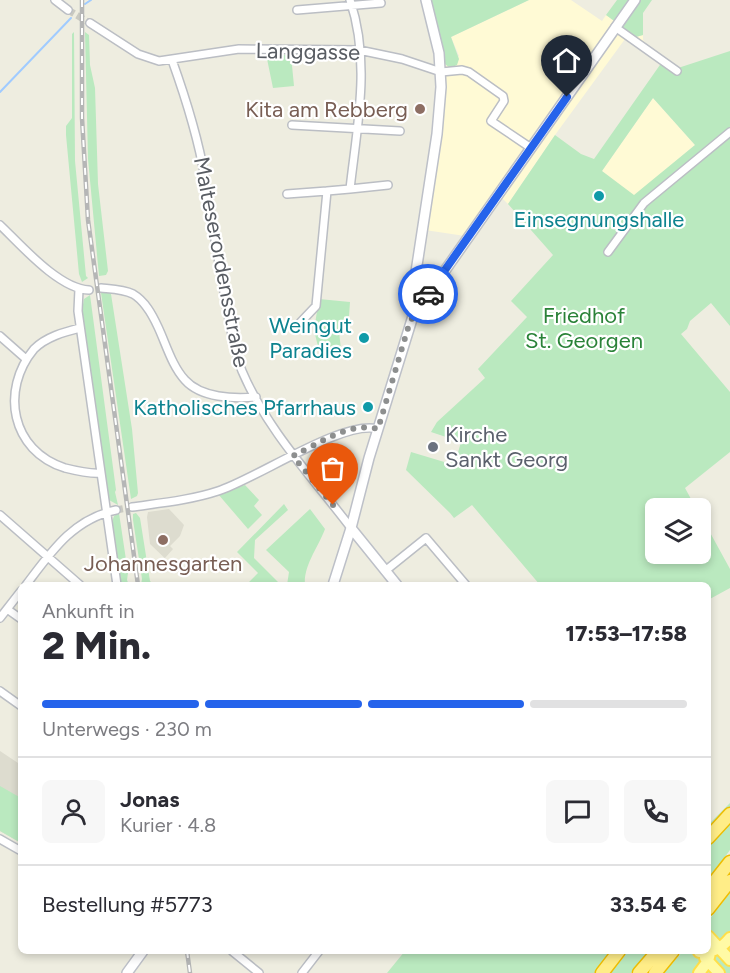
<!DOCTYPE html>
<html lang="de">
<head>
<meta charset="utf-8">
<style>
	:root { --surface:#fff; --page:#f7f7f7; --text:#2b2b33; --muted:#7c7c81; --line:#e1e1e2; --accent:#2563eb }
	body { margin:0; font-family:Figtree,sans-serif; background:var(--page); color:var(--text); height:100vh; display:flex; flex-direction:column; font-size:22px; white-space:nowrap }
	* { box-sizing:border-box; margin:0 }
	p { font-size:20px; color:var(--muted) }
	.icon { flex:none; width:33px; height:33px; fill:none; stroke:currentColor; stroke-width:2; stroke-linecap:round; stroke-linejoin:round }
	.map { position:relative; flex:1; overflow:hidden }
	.side { position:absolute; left:18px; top:582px; width:693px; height:372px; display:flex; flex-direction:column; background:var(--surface); border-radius:9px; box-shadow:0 3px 9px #0003 }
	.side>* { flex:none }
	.buttons { position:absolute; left:645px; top:498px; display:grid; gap:12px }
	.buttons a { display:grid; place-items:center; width:66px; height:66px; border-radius:9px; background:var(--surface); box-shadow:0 3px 9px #0003; font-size:30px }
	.pin { position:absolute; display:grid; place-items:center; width:51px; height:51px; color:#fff; margin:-62px -26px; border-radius:50% 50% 50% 0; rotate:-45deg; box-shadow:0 0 6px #0007 }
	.pin .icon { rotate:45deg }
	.courier { position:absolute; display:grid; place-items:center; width:60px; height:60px; margin:-30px; border:4px solid #2563eb; border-radius:50%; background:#fff; color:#222; box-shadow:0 2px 8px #0007 }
	.summary em { font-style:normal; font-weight:800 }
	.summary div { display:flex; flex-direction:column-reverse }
	.summary { display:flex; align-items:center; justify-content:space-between; height:102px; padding:0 24px }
	h1 { font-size:39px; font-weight:800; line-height:45px }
	.bar { display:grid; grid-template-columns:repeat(4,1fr); gap:9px 6px; align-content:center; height:72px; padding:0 24px }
	.bar i { height:8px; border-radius:4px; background:var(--line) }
	.bar .on { background:var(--accent) }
	.bar p { grid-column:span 4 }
	.line { display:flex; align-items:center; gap:15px; padding:0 24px; border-top:2px solid var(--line) }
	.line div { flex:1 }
	.round { display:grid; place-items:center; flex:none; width:63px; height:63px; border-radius:9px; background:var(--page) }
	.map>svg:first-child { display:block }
	.commercial { fill:#fffad5 }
	.education { fill:#dddccf }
	.green { fill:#bae9bf; fill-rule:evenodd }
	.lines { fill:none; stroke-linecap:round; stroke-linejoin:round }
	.stream { stroke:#a0cbff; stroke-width:2 }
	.street-tunnel { stroke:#c9c9c1; stroke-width:7; stroke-dasharray:7 3.5; stroke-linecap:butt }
	.street-casing { stroke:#bbbec4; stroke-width:10 }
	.secondary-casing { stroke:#bdc0c8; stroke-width:12 }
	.primary-casing { stroke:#ffdf49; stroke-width:14 }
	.highway-casing { stroke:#efbd00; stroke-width:15 }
	.street { stroke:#fff; stroke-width:7 }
	.secondary { stroke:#fff; stroke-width:9 }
	.primary { stroke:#fffaa5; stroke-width:10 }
	.highway { stroke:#ffed87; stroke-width:12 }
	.rail-casing { stroke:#b5b6b6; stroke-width:4.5 }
	.rail { stroke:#fff; stroke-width:2; stroke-dasharray:7; stroke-linecap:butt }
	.done { stroke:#8d8f8f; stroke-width:6; stroke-dasharray:0 10.8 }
	.route { stroke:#2563eb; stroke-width:8 }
	.education-dot { fill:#8d6e63; stroke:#fff; stroke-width:2 }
	.culture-dot { fill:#0f9aa8; stroke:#fff; stroke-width:2 }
	.worship-dot { fill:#6b7280; stroke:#fff; stroke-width:2 }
	.labels { text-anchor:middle; stroke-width:4.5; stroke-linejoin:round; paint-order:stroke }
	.street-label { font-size:22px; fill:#595d63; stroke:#fff }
	.education-label { font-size:22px; fill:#785e54; stroke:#fff; text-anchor:end }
	.culture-label { font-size:22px; fill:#0d838f; stroke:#fff; text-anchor:end }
	.park-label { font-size:22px; fill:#2a8238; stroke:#fff }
	.worship-label { font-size:22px; fill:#5b616d; stroke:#fff; text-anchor:start }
</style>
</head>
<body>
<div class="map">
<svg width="730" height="973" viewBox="0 0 730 973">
	<rect width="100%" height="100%" fill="#eeede0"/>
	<path class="commercial" d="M529 0H571L602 21 606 15 636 37 643 35V40L653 51 678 68 679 75 674 74 662 62 625 39 555 135 508 204 496 192 465 236 425 230 441 127 445 64 446 66 459 56 451 37Z
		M653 98 695 145 634 196 602 171Z"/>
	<path class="education" d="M169 509 184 525 180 536 170 546 173 549 165 558 172 565 150 544 147 517 148 512Z
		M0 751 21 765V843L0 831Z"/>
	<path class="green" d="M429 0H529L451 37 459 59 457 65 450 68 445 64 442 45Z
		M617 0H652L643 13V35L636 37 606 15Z
		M74 32 75 161 86 276 88 278 82 282 79 274 66 135V126L72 118V34Z
		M85 32 89 35 90 65 95 88 98 184 108 271 106 275 99 276 88 159Z
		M730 51V326L711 303 690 321 687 329 681 334 730 392V452L685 488 696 508H656V554H700L701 516 730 569V588L708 600V585H540L472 505 454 518 450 513 406 470 411 452 451 464 452 460 457 456 461 442 431 432 437 422 485 378 478 369 527 317 511 301 553 255 508 204 555 135 581 154 594 159 662 62 674 73 679 75 678 68ZM653 98 695 145 634 195 602 171Z
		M266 54 291 55 294 86 273 88Z
		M109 292 111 294 132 429 138 493 137 496 131 499 101 293Z
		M90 295 116 490 115 492 118 505 109 500 82 310 84 299Z
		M319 299 350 302 349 316 338 323 341 349 320 355 314 330Z
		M245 485 259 500 254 506 262 515 248 529 218 494Z
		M284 504 288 510 255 540 254 558 281 585H246L258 573 237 552Z
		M310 509 325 529C319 546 303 566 305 585H287L289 572 266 550Z
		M119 513 128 573 127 580 129 585H120L112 522 114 516Z
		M136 513 140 518 150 581 154 585H141L142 579 133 520V514Z
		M0 786 21 798V843L0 831Z
		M730 803V850L708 880V825Z
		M730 893V973H664L683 951H708V921Z
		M405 951H615L599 973H387Z
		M623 951H650L631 973H607Z"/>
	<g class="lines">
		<path class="stream" d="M85 4 91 0
			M0 92 71 18"/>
		<path class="street-tunnel" d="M68 10 90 23
			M116 510 132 507"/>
		<defs>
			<path id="street" d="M55 0 68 10
				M297 10 381 3
				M90 23 138 54 159 61 239 49 359 50 402 59 441 72 462 70 469 72 503 96 504 101 491 121 531 148
				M615 27 677 71
				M172 60C186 99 198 137 205 178 212 222 219 265 227 309 231 330 234 351 242 371 267 430 313 478 351 528
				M292 125 400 131
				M350 189 388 185
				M327 191 350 189C357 126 371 62 350 0
				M287 194 327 191 316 306 297 326
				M0 225C21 245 59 289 89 290
				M608 252 644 203 730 132
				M101 288C112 289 123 289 133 294 145 301 152 314 158 327 166 344 172 366 185 380 201 398 234 399 256 397
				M79 289 78 311 117 585
				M80 328C64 332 46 337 34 349 0 390 11 451 65 468 77 471 89 474 101 473
				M0 336 26 359
				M132 507C160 503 191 500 218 491 256 479 344 419 378 429
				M0 515 80 585
				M385 571 426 538 466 585
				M26 585C51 552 73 519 116 510
				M7 609 21 619
				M0 618 21 591
				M0 691 21 706
				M0 839 21 851
				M232 951 259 973
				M302 973 319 951"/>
			<path id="secondary" d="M413 316 635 0
				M351 528 397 585
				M333 585 351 528 369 458 413 316 412 298 437 134 441 87 439 53 426 0
				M127 973 143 951"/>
			<path id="primary" d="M708 936 730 960
				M699 952C714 952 721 949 730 938
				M705 958 719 973
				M699 973 708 961 713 942"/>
			<path id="highway" d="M708 838 730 814
				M708 890 730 862
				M708 909 730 881
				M602 973 619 951
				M639 973 658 951
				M655 973 673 951"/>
		</defs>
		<use href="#street" class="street-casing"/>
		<use href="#secondary" class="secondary-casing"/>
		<use href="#primary" class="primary-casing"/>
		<use href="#highway" class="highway-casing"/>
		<use href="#street" class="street"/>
		<use href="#secondary" class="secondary"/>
		<use href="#primary" class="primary"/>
		<use href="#highway" class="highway"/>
		<defs>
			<path id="rail" d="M82 0V118L88 220 138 585
				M187 951 190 973"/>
		</defs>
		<use href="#rail" class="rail-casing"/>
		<use href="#rail" class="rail"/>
	</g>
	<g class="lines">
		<path class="done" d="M333 505 293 456C318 444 350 421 378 429L408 328 413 316 428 294"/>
		<path class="route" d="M428 294 567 97"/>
	</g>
	<g class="education-dot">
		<circle cx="420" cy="109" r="6"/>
		<circle cx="163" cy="540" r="6"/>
	</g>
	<g class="culture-dot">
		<circle cx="599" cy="196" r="6"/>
		<circle cx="364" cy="338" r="6"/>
		<circle cx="368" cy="407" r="6"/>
	</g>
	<circle class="worship-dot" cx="433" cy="447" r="6"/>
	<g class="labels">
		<g class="street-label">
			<text transform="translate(308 51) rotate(1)" y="8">Langgasse</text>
			<text transform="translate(222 262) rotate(79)" y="8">Malteserordensstraße</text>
		</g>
		<g class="education-label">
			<text x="408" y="117">Kita am Rebberg</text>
			<text x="163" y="571" text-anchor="middle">Johannesgarten</text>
		</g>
		<g class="culture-label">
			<text x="599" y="227" text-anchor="middle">Einsegnungshalle</text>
			<text x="352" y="333">Weingut<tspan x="352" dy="25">Paradies</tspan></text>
			<text x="356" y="415">Katholisches Pfarrhaus</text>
		</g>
		<g class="park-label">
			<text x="584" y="323">Friedhof<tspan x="584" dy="25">St. Georgen</tspan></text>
		</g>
		<g class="worship-label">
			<text x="445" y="442">Kirche<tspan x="445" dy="25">Sankt Georg</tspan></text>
		</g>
	</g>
</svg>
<div class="buttons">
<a><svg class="icon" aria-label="layers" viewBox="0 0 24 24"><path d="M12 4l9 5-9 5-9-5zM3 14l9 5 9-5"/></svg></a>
</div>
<div class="pin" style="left:333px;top:505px;background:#ea580c"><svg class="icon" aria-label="bag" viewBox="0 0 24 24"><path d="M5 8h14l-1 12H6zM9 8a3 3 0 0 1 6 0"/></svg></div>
<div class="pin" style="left:567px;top:97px;background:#1f2937"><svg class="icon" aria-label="home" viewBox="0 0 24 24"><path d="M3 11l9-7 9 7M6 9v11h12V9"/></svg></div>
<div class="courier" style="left:428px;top:294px"><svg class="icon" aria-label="car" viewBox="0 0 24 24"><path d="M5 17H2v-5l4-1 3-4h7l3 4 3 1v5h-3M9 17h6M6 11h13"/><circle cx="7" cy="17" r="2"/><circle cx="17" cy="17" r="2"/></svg></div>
<section class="side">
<div class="summary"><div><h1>2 Min.</h1><p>Ankunft in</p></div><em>17:53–17:58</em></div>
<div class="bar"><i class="on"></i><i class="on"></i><i class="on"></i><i></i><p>Unterwegs · 230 m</p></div>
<div class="line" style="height:108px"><a class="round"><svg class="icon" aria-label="person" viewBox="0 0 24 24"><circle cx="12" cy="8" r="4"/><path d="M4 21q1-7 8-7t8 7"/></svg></a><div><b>Jonas</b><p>Kurier · 4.8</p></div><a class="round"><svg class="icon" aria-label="chat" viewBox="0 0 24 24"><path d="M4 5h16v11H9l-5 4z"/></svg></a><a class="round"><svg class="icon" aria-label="phone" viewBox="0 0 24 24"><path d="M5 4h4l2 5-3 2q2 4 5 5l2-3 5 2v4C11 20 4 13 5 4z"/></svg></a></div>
<div class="line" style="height:78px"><div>Bestellung #5773</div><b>33.54 €</b></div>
</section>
</div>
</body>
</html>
